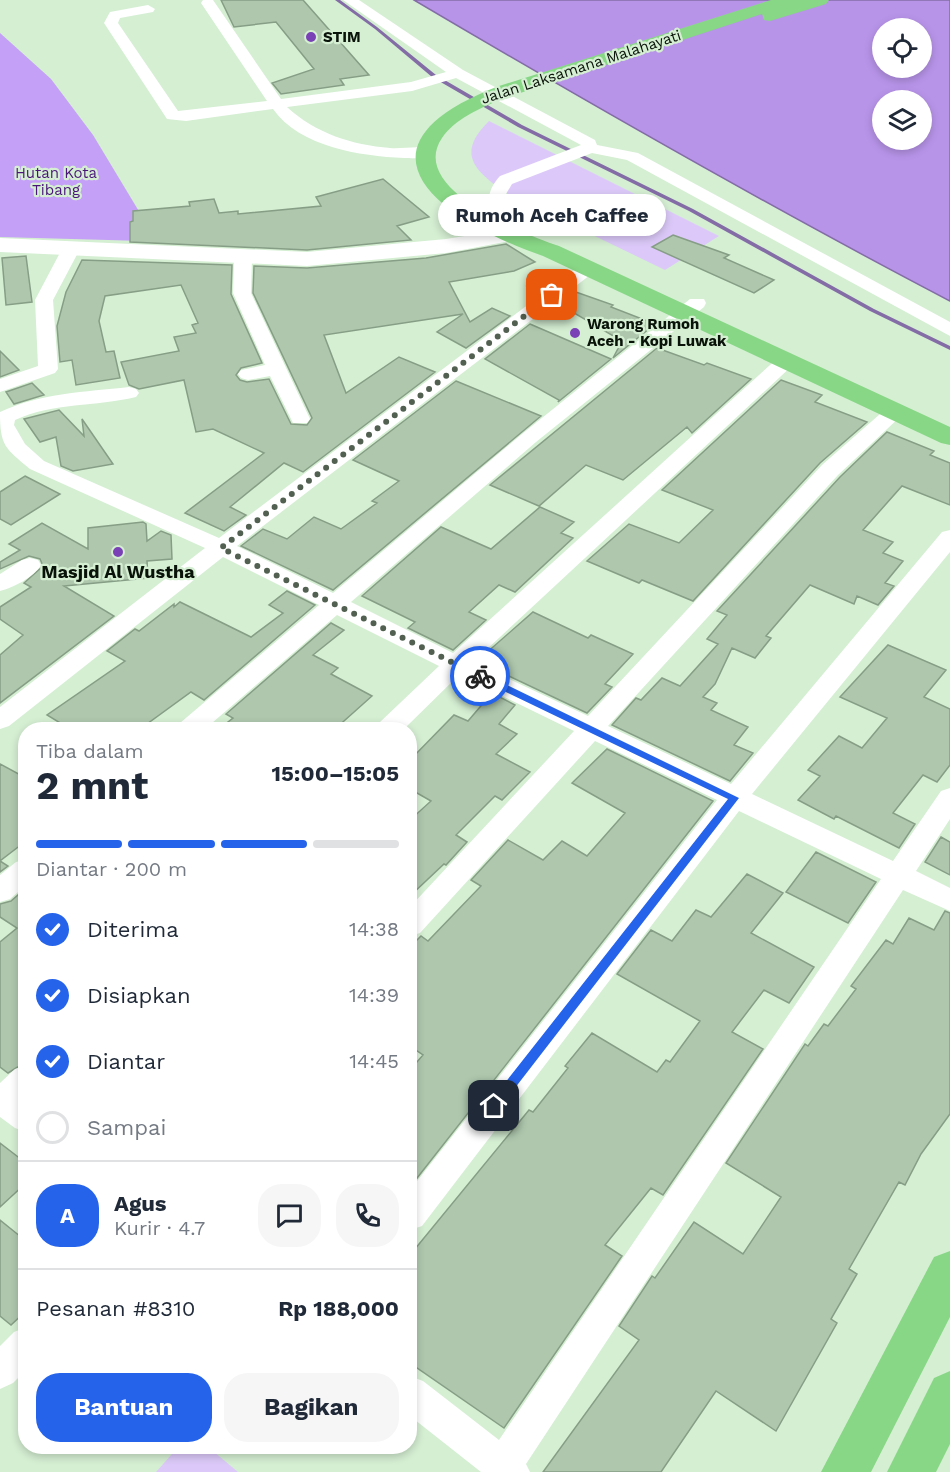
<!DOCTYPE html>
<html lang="id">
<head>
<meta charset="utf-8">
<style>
	:root { --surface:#fff; --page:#f6f6f7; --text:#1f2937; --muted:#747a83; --line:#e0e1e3; --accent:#2563eb }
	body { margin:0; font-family:"Work Sans",sans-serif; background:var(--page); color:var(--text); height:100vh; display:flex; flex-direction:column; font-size:22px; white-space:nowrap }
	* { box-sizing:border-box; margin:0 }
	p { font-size:20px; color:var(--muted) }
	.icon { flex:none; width:33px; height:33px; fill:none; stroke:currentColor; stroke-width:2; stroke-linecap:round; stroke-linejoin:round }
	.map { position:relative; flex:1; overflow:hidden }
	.drawer { position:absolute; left:18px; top:722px; width:399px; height:732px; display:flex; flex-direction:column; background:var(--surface); border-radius:24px; box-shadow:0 3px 9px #0003 }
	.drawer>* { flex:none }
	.controls { position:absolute; left:872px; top:18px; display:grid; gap:12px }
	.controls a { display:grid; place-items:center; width:60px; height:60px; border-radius:50%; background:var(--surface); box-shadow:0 3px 9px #0003; font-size:30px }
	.pin { position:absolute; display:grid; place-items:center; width:51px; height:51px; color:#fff; margin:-26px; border-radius:12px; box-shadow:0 3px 9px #0006 }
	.courier { position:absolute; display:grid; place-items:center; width:60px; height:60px; margin:-30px; border:4px solid #2563eb; border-radius:50%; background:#fff; color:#222; box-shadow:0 2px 8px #0007 }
	.bubble { position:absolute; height:42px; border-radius:21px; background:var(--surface); box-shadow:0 3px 9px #0003; font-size:20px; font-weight:700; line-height:42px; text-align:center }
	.overview em { font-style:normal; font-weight:700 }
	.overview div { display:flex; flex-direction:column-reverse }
	.overview { display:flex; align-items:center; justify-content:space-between; height:102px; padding:0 18px }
	h1 { font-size:39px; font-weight:700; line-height:45px }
	.bar { display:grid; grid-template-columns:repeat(4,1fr); gap:9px 6px; align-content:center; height:72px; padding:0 18px }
	.bar i { height:8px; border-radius:4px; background:var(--line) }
	.bar .on { background:var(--accent) }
	.bar p { grid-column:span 4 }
	.line { display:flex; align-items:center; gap:15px; padding:0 18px; border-top:2px solid var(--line) }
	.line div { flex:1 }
	.round { display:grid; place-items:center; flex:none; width:63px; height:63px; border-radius:24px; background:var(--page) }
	ol { padding:0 18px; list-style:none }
	li { display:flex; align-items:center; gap:18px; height:66px }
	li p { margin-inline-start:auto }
	li .icon { padding:6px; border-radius:50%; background:var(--accent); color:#fff; stroke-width:4 }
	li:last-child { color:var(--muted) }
	li i { width:33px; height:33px; border:3px solid var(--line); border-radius:50% }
	.primary-button { display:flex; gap:12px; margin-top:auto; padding:12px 18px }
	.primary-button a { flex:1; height:69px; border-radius:24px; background:var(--accent); color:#fff; font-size:24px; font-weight:700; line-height:69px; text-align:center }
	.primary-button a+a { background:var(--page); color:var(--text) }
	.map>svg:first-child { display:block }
	.green { fill:#dcc9f9 }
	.forest { fill:#c4a0f6 }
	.water { fill:#b894e9; stroke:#846da6; stroke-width:1.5; fill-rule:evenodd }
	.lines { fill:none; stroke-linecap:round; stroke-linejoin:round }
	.stream { fill:#846da6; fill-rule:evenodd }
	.building { fill:#aec7ad; stroke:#869e85; stroke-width:1.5 }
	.minor { fill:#fff; fill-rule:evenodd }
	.tertiary { fill:#fff; fill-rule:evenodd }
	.trunk { fill:#88d786; fill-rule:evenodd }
	.route { fill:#2563eb }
	.done { stroke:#516050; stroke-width:6; stroke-dasharray:0 10.8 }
	.poi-dot { fill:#7a41b7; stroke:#d5efd3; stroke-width:2 }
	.labels { text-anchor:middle; stroke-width:4.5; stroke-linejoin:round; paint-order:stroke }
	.far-poi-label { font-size:15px; font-weight:bold; fill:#0a1309; stroke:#d5efd3; text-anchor:start }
	.far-street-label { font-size:15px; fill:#0a1309; stroke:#d5efd3 }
	.far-park-label { font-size:15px; fill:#4b167a; stroke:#d5efd3 }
	.poi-label { font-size:18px; font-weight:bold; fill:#0a1309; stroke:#d5efd3 }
</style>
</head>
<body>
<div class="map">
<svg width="950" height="1472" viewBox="0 0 950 1472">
	<rect width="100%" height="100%" fill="#d5efd3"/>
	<path class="green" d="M489 121 719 236 665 270 508 194C475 172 455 154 489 121Z
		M179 1446H207L238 1472H156Z"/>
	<path class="forest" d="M0 33 51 79 93 135 146 223 144 241 0 237Z"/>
	<path class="water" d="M414 0H950V301C768 206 590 104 414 0ZM882 28H921V68H882ZM882 100H921V140H882Z"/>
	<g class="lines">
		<path class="stream" d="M335 0H340L377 27 436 75 522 125 693 209 874 309 950 346V350L870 311 689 211 518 127 432 77 375 29Z"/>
	</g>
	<path class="building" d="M221 0H303L369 75 340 79 344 85 281 94 272 83 314 69 276 22 234 27Z
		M383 179 429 217 397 226 411 240 307 250 130 242V222L133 221V211L190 206 189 202 214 199 219 213 238 211V214L321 206 316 197Z
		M673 235 729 255 724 258 774 280 754 293 652 247Z
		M506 244 535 262 514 271 449 282 470 322 492 308 510 316 466 348 437 332 463 314 324 335 346 393 399 357 435 372 303 472 284 463 230 507 246 515 224 531 185 513 264 453 213 429 196 432 184 380 139 389 129 385 121 362 179 351 174 337 196 333 192 325 198 323 181 285 105 296 99 321 106 352 114 351 120 378 76 385 72 360 60 362 57 326 66 292 82 260 232 265 231 294 262 363 241 368 236 375 240 380 247 382 269 379 291 424 307 425 312 418 253 293 254 266 307 268 426 258Z
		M26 256 32 302 6 305 2 258Z
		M545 274 556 281 539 293 527 286Z
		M573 291 613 305 611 307 655 324 613 358 622 341 557 303Z
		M530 324 611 359 558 402 559 400 485 359Z
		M657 348 704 365 707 363 751 379 692 433 687 427 623 480 586 465 539 506 490 485Z
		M0 351 19 370 0 377Z
		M781 380 822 395 815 402 867 422 820 463 693 601 642 580 639 583 587 561 629 524 679 543 713 510 662 490Z
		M456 381 541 416 333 590 241 546 263 529 287 539 314 517 341 529 377 503 372 501 399 481 353 460Z
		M32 383 44 395 14 404 6 392Z
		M59 410 84 436 82 419 113 464 73 471 61 466 56 437 40 442 24 419Z
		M887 432 934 451 930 455 950 463V505L902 486 863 530 893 542 883 553 903 561 885 583 894 586 878 605 857 596 854 604 810 585 766 636 771 638 755 658 732 648 715 684 703 697 717 703 711 710 748 727 734 745 753 753 730 781 612 725 636 698 641 700 662 678 680 686 718 644 707 639 727 615 717 611 840 477Z
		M25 476 60 494 11 525 0 519V492Z
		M540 507 574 522 561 533 573 538 515 592 499 585 469 612 486 620 453 650 408 628 415 622 362 596 441 527 491 549Z
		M143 522 146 524 147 541 161 531 171 535 172 559 147 561 148 578 64 586 114 616 0 703V655L23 635 0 619V607L31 587 24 583 43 566 40 559 29 556 0 569V562L20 550 9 544 42 523 88 549V528Z
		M287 591 315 605 204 700 191 692 140 729H70L47 715 125 661 107 651 135 629 139 631 174 604V607L180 602 251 637 283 613 269 605Z
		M533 612 588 638 591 635 633 654 605 684 612 687 587 713 477 661Z
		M331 623 344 630 313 655 338 668 331 674 372 696 335 729H219L233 718 226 714Z
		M888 645 946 670 924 697 950 709V765L937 782 923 775 893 813 915 824 899 848 836 816 834 819 798 800 820 776 808 770 839 736 862 748 887 718 840 697Z
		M492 693 515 705 499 724 517 734 496 754 530 772 502 800 495 796 456 835 467 842 446 865 444 864 410 896V820L431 801 410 789V760L454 715 468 721Z
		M607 749 713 801 410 1187V1070L423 1055 410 1046V947L421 936 428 941 481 886 471 880 508 840 543 860 562 841 587 856 625 813 572 783Z
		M0 764 26 778V841L0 861 8 866 0 872Z
		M941 837 950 842V875L925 862Z
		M816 852 876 882 848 923 786 892Z
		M747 874 783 893 751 933 814 967 789 1003 764 990 732 1032 763 1049 663 1195 651 1188 605 1245 622 1256 504 1428 410 1363V1255L529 1110 533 1112 568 1068 565 1066 592 1033 657 1072 666 1060 670 1062 700 1021 617 974 651 930 672 941 696 910 711 917Z
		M26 888V1062L8 1073 0 1067V942L17 928 0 917V904L11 901Z
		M945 911 950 913V1114L921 1154 905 1185 899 1182 849 1269 857 1274 831 1319 837 1323 776 1431 716 1391 661 1472H543L639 1340 619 1326 652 1276 655 1278 694 1222 743 1254 781 1197 726 1163 805 1044 808 1046 824 1024 828 1026 856 989 851 986 886 940 893 944 909 918 934 930Z
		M0 1143 26 1163V1183L0 1207Z
		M0 1220 26 1241V1311L11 1325 0 1316Z"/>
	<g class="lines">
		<path class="minor" d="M203 0H213L281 99 411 82 446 72 343 0H359L463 70 595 140 597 145 638 153 950 322V336L627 160 592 153 512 184 506 194 509 212 506 216H494C485 201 489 188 500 176L581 145 456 78 412 91 287 107C315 133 352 145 390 148 403 149 419 145 432 149L434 152C428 160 413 158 404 158 360 156 300 147 273 109L186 121 167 119 104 23 110 12 148 5 155 9 153 12 120 18 118 23 178 111 267 101 201 3Z
			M72 242 78 243 81 247 53 300 58 369 55 373 0 392V379L38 366 35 300 63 247 66 243Z
			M243 252 249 253 252 257 251 293 310 419 307 423H293L270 376 248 380 241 378 238 374 241 370 265 365 233 293 234 257 237 253Z
			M588 263 594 264 597 268 594 272 237 546 333 593 522 434 690 299H704L706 303 704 307 536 442 351 602 453 653 780 356H794L797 360 794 364 473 662 588 716 822 465 888 407H902L905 411 902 415 838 475 608 726 731 784 942 532 950 530V552L752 794 893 861 941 791 950 788V819L916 871 950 888V911L903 890 526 1464 530 1472H481L410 1416V1376L423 1381 499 1440 881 879 739 811 422 1226 410 1230V1190L717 800 595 741 420 933 410 936V907L574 731 459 675 404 729H375L379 723 439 666 337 615 205 729H176L180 723 319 605 223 557 9 726 0 729V707L205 548 30 469C5 448 0 446 0 412 41 393 85 392 129 387L136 389 139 393 136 397C95 407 54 402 15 420L14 425 25 444 44 461 219 538 582 264Z
			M30 558 38 560 41 565C34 577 13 588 0 591V574L22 560Z
			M26 859V885L10 899 0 902V875L16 862Z
			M26 1065V1132L15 1128 0 1117V1083L15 1069Z
			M26 1327V1370L13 1383 0 1389V1346L14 1332Z"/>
		<path class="tertiary" d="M508 229 516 230 519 235 516 240 446 253 307 266 0 252V238L307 252 446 239Z"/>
		<path class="trunk" d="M771 0H829L826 4 770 21 764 20 762 14 499 100C479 109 455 119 442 138 407 189 525 235 559 246L950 427V445L941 443 543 256C439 220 340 147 499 86Z
			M950 1251V1317L871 1472H821L934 1257Z
			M950 1371V1444L936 1472H887L934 1378Z"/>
	</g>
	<path class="route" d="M480 672 739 798 498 1110 494 1111 488 1106 490 1102 728 799 477 678 475 676Z"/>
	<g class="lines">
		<path class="done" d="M480 676 221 548 552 295"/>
	</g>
	<g class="poi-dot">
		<circle cx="311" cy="37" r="6"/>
		<circle cx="575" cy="333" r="6"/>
		<circle cx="118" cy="552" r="6"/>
	</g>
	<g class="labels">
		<g class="far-poi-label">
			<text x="323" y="42">STIM</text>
			<text x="587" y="329">Warong Rumoh<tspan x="587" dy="17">Aceh - Kopi Luwak</tspan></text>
		</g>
		<g class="far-street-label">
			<text transform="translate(581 67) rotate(-18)" y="5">Jalan Laksamana Malahayati</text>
		</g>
		<g class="far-park-label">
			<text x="56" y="178">Hutan Kota<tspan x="56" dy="17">Tibang</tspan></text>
		</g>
		<g class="poi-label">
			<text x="118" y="578">Masjid Al Wustha</text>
		</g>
	</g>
</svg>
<div class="controls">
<a><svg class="icon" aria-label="locate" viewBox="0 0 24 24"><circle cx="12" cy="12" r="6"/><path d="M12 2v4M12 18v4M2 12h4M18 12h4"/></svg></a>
<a><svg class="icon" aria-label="layers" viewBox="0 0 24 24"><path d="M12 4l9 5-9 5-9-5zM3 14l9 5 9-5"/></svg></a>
</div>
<div class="pin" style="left:552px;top:295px;background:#ea580c"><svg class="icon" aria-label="bag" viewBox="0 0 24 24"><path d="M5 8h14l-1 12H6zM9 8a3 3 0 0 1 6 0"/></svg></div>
<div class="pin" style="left:494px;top:1106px;background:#1f2937"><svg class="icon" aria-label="home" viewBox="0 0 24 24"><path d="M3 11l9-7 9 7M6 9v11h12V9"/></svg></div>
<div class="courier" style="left:480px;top:676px"><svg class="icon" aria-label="bike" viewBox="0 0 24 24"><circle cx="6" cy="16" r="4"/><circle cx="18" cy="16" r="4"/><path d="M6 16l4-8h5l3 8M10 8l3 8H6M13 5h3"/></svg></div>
<div class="bubble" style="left:438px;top:194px;width:228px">Rumoh Aceh Caffee</div>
<section class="drawer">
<div class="overview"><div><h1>2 mnt</h1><p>Tiba dalam</p></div><em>15:00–15:05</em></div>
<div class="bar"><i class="on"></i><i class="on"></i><i class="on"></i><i></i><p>Diantar · 200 m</p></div>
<ol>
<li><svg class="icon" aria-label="check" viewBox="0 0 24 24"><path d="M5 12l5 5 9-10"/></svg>Diterima<p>14:38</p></li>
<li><svg class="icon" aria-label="check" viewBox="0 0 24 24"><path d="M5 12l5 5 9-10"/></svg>Disiapkan<p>14:39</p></li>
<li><svg class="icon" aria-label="check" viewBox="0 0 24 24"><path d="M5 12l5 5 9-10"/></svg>Diantar<p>14:45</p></li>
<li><i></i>Sampai</li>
</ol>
<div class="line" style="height:108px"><b class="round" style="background:var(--accent);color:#fff">A</b><div><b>Agus</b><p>Kurir · 4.7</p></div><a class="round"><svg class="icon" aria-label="chat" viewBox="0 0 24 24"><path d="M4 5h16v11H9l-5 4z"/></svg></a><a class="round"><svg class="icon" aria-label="phone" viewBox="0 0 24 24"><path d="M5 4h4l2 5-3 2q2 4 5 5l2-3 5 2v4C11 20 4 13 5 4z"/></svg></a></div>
<div class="line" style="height:78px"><div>Pesanan #8310</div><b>Rp 188,000</b></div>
<div class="primary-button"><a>Bantuan</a><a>Bagikan</a></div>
</section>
</div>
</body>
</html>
